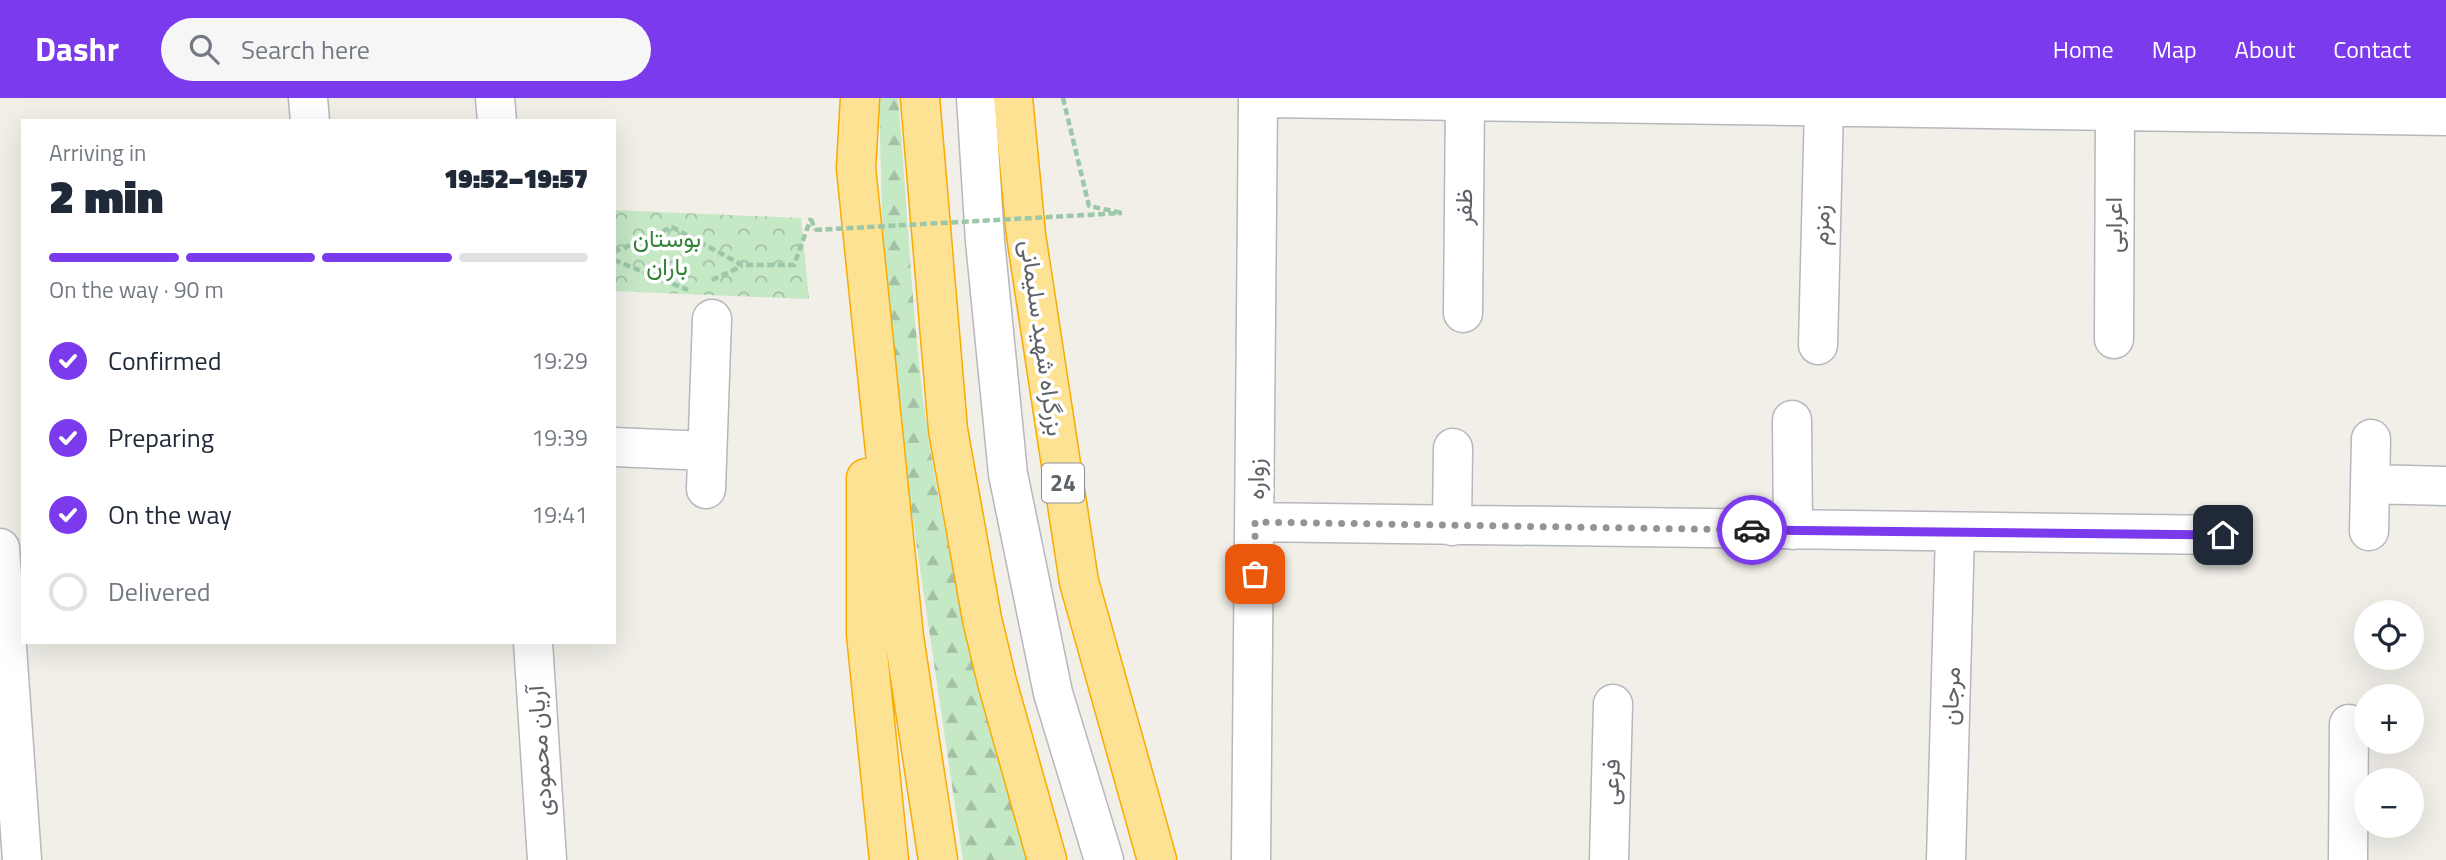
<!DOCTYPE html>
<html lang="en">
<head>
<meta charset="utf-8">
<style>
	:root { --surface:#fff; --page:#f6f6f7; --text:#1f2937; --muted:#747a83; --line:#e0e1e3; --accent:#7c3aed }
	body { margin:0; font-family:"Titillium Web",Vazirmatn,sans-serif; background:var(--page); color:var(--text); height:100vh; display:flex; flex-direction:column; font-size:26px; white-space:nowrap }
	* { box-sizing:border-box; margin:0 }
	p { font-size:23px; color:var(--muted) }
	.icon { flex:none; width:38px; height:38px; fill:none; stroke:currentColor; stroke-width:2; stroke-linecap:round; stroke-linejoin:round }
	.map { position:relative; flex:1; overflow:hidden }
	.sheet { position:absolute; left:21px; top:21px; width:595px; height:525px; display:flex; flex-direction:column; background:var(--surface); border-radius:0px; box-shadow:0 7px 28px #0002 }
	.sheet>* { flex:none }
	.controls { position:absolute; left:2354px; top:502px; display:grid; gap:14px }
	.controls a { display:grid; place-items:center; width:70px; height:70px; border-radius:50%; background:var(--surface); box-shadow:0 7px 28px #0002; font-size:35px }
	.pin { position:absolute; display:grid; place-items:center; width:60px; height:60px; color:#fff; margin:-30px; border-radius:14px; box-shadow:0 4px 10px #0006 }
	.courier { position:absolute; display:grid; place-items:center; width:70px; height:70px; margin:-35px; border:5px solid #7c3aed; border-radius:50%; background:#fff; color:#222; box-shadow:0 2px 9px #0007 }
	.summary em { font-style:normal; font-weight:800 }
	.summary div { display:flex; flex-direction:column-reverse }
	.summary { display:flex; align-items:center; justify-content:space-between; height:119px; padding:0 28px }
	h1 { font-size:46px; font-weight:800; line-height:52px }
	.bar { display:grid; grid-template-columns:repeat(4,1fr); gap:10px 7px; align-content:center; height:84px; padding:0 28px }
	.bar i { height:9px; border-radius:5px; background:var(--line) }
	.bar .selected { background:var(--accent) }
	.bar p { grid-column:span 4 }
	ol { padding:0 28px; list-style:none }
	li { display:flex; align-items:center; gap:21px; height:77px }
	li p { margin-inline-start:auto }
	li .icon { padding:7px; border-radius:50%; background:var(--accent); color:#fff; stroke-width:4 }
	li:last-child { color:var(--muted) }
	li i { width:38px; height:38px; border:4px solid var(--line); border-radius:50% }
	header { display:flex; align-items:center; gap:42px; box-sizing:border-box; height:98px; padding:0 35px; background:var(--accent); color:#fff }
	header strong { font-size:33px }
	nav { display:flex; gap:38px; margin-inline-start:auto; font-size:24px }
	.search { width:490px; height:63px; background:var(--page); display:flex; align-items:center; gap:18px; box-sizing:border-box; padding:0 24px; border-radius:38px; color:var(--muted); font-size:26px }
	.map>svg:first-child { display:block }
	.forest { fill:url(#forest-firs) }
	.park { fill:url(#park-crowns) }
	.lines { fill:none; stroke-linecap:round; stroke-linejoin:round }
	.minor-casing { stroke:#b5b8bc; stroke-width:41 }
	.highway-casing { stroke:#f9ab00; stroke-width:41 }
	.path { stroke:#9cc7a9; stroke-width:4.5; stroke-dasharray:7 3.5; stroke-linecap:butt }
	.minor { stroke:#fff; stroke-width:38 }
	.highway { stroke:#fde293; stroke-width:38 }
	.path-bridge { stroke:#9cc7a9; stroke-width:4.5; stroke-dasharray:7 3.5; stroke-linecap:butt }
	.done { stroke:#929495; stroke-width:7; stroke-dasharray:0 12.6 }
	.route { stroke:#7c3aed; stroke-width:9 }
	.labels { text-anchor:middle; stroke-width:7; stroke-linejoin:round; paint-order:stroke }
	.shield { fill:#fff; stroke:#8f9295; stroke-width:2 }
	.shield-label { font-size:23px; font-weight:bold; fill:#5f6368 }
	.street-label { font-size:24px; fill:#5f6368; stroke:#fff }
	.park-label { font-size:24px; fill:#348238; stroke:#fff }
</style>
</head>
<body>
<header>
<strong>Dashr</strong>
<div class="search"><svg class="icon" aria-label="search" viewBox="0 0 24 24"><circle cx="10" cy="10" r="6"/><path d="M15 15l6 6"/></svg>Search here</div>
<nav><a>Home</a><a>Map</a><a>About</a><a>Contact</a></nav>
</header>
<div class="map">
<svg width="2446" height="762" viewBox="0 0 2446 762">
	<defs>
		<pattern id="forest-firs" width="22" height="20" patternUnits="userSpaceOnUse" patternTransform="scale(1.75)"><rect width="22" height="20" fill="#c5e8c5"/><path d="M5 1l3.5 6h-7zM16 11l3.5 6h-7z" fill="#a3c0a4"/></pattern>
		<pattern id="park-crowns" width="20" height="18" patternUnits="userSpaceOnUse" patternTransform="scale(1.75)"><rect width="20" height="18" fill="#c5e8c5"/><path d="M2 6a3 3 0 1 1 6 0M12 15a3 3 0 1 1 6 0" fill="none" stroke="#a3c0a4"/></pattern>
	</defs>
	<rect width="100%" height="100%" fill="#f1efe8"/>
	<path class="forest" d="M879 0H898C908 114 912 230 929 344 951 485 992 624 1029 762H963L902 348 883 151Z"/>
	<path class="park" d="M614 112 801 120 809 201 614 193Z"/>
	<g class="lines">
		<defs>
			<path id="minor" d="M308 0 310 23
				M495 0 497 23
				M976 0 985 143 1008 376 1053 595 1104 762
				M1265 0 2446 18
				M1463 215 1465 3
				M2114 241 2115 13
				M1818 247 1824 8
				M1792 322 1793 432
				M614 349 707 353
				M2370 386 2446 388
				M706 391 712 221
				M1255 424 2223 437
				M1452 428 1453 350
				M2369 433 2371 341
				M0 450 22 762
				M533 544 547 762
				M1251 762 1258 0
				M1609 762 1613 606
				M1946 762 1955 434
				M2348 762 2349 626"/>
			<path id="highway" d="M860 0 856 70 904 539 938 762
				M920 0 948 332 982 521 997 584 1047 762
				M1013 0 1026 137 1079 484 1157 762
				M866 380V536L889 762"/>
		</defs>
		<use href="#minor" class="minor-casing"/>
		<use href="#highway" class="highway-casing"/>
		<path class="path" d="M1063 0 1089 108 1122 115
			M811 121 815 132
			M614 154 672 129 742 167H794L811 120
			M614 162 688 192
			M712 182 742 168"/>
		<use href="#minor" class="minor"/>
		<use href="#highway" class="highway"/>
		<path class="path-bridge" d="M815 132 1122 115"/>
	</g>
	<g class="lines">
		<path class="done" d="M1255 476V424L1752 432"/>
		<path class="route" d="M1752 432 2223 437"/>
	</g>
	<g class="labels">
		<rect class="shield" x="1042" y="365.5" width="42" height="39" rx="5"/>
		<g class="shield-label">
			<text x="1063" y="393">24</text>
		</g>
		<g class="street-label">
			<text transform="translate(1464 109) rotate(-89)" y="8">ظفر</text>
			<text transform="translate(1821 127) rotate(-88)" y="8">زمزم</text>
			<text transform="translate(2114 127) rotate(-90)" y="8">اعرابی</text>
			<text transform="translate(1042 240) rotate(82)" y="8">بزرگراه شهید سلیمانی</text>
			<text transform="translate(1256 381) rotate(-90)" y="8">زواره</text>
			<text transform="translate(1951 598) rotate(-88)" y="8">مرجان</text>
			<text transform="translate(540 653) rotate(-94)" y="8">آریان محمودی</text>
			<text transform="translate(1611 684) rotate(-88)" y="8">فرعی</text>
		</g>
		<g class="park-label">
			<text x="667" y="149">بوستان<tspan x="667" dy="28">باران</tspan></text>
		</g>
	</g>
</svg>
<div class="controls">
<a><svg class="icon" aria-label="locate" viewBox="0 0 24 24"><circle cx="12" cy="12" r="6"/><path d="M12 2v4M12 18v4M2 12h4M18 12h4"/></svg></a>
<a>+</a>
<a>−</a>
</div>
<div class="pin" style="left:1255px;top:476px;background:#ea580c"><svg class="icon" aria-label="bag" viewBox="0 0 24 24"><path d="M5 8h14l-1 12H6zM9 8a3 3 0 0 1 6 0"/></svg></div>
<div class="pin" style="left:2223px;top:437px;background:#1f2937"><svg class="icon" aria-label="home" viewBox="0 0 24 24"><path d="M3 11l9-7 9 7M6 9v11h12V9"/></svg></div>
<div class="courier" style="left:1752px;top:432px"><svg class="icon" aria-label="car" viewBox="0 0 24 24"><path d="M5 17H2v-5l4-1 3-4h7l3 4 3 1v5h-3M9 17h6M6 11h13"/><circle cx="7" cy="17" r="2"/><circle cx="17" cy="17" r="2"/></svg></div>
<section class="sheet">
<div class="summary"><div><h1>2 min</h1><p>Arriving in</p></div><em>19:52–19:57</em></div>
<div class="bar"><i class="selected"></i><i class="selected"></i><i class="selected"></i><i></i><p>On the way · 90 m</p></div>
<ol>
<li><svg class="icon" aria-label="check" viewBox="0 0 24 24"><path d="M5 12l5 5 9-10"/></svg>Confirmed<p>19:29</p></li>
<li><svg class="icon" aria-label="check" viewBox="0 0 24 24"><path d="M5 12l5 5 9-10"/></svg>Preparing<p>19:39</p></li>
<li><svg class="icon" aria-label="check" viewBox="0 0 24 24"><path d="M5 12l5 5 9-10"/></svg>On the way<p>19:41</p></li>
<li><i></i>Delivered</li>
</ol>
</section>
</div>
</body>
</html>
